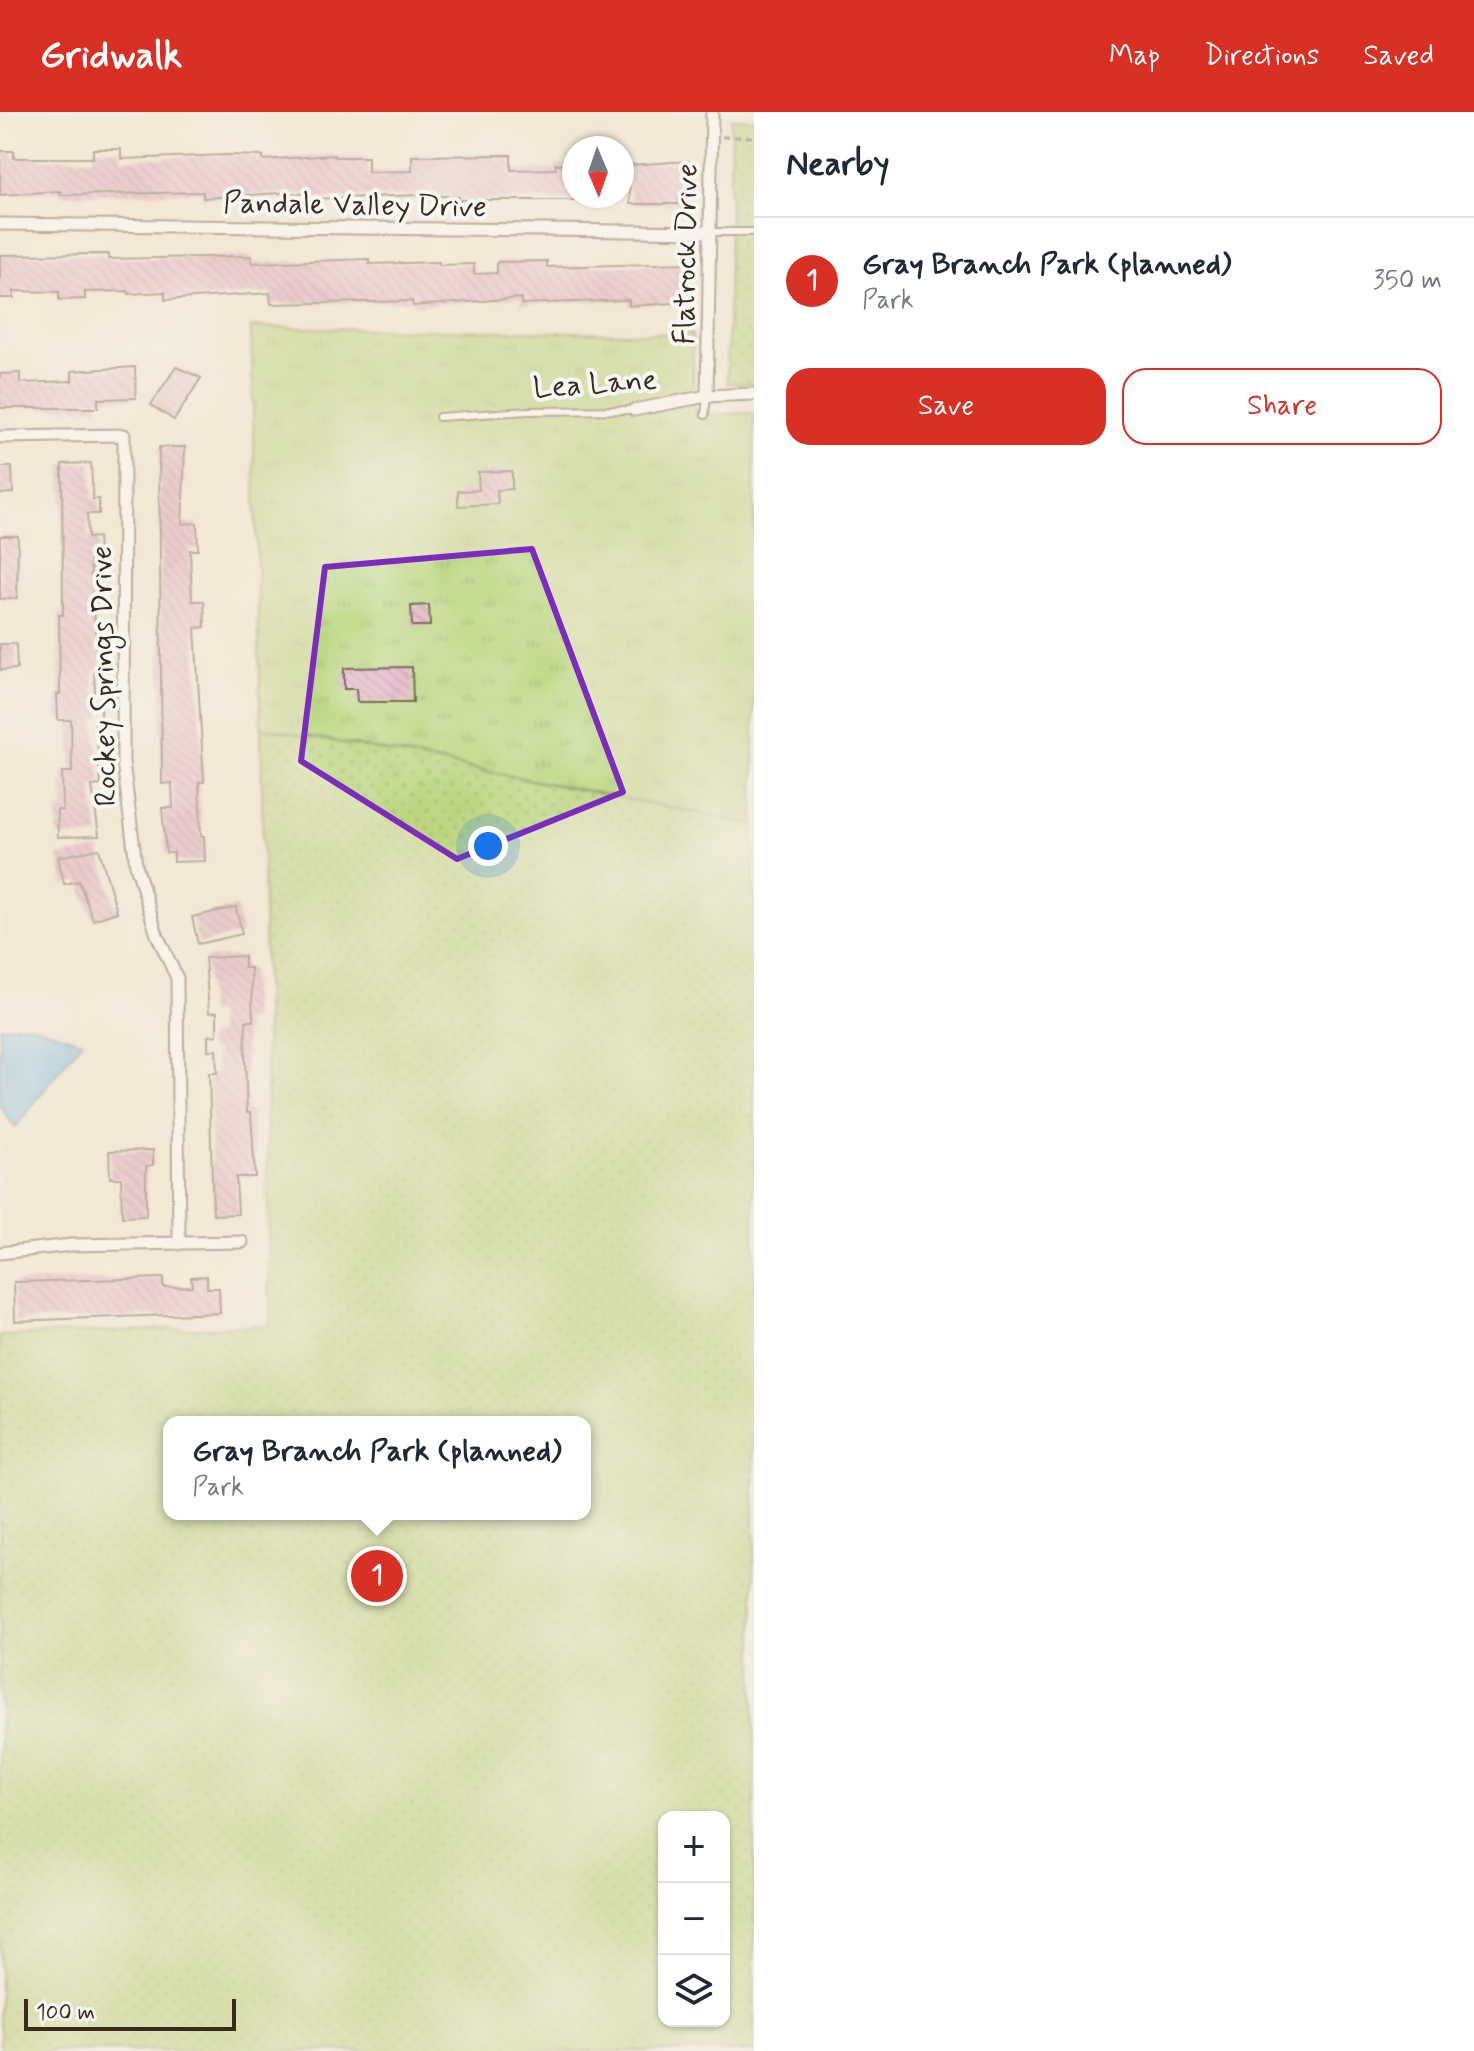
<!DOCTYPE html>
<html lang="en">
<head>
<meta charset="utf-8">
<style>
  :root { --surface:#fff; --page:#f6f6f7; --text:#1f2937; --muted:#747a83; --line:#e0e1e3; --accent:#d93025 }
  body { margin:0; font-family:Mynerve,sans-serif; background:var(--page); color:var(--text) }
  .controls { position:absolute; right:24px; bottom:24px; display:grid; overflow:hidden; border-radius:16px; box-shadow:0 2px 6px #0004 }
  .controls button { width:72px; height:72px; display:grid; place-items:center; padding:0; border:0; border-bottom:2px solid var(--line); background:var(--surface); color:var(--text); font:40px sans-serif }
  .compass { position:absolute; left:562px; top:24px; width:72px; height:72px; border-radius:50%; background:var(--surface); box-shadow:0 2px 6px #0004; rotate:178deg }
  .scale { position:absolute; left:24px; bottom:20px; width:212px; box-sizing:border-box; padding-left:8px; border:4px solid #3b2a1e; border-top:0; font-size:22px; line-height:28px; white-space:nowrap; color:#3b2a1e; -webkit-text-stroke:6px #f6f6f2; paint-order:stroke }
  .you { position:absolute; left:488px; top:734px; width:28px; height:28px; margin:-20px; border:6px solid #fff; border-radius:50%; background:#1a73e8; box-shadow:0 0 0 12px #1a73e833 }
  .badge { display:grid; place-items:center; width:52px; height:52px; border-radius:50%; background:var(--accent); color:#fff; font-size:26px; font-weight:700 }
  .pin { position:absolute; translate:-50% -50%; border:4px solid #fff; box-shadow:0 2px 8px #0006 }
  .popup { position:absolute; left:163px; top:1304px; width:428px; height:104px; box-sizing:border-box; display:grid; place-content:center; border-radius:16px; background:var(--surface); filter:drop-shadow(0 2px 6px #0005); font-size:26px; white-space:nowrap; color:var(--muted) }
  .popup b { font-size:30px; color:var(--text) }
  .popup::after { content:''; position:absolute; left:50%; top:100%; margin-left:-16px; border:16px solid transparent; border-top-color:var(--surface) }
  .list { margin:0; padding:0; list-style:none }
  h2 { display:flex; justify-content:space-between; align-items:center; height:104px; margin:0; padding:0 32px; font-size:34px }
  h2 small { font-size:26px; font-weight:400; color:var(--muted) }
  .list li { display:grid; grid-template-columns:52px 1fr auto; gap:24px; align-items:center; box-sizing:border-box; height:128px; padding:0 32px; border-top:2px solid var(--line) }
  .list b { display:block; font-size:30px; white-space:nowrap }
  .list p { margin:0; font-size:26px; white-space:nowrap; color:var(--muted) }
  .list em { font-size:26px; font-style:normal; color:var(--muted) }
  .actions { display:flex; gap:16px; padding:24px 32px }
  .actions a { flex:1; padding:18px 0; border:2px solid var(--accent); border-radius:24px; text-align:center; font-size:28px; color:var(--accent) }
  .actions .main { background:var(--accent); color:#fff }
  .icon { flex:none; width:44px; height:44px; fill:none; stroke:currentColor; stroke-width:2; stroke-linecap:round; stroke-linejoin:round }
  .map { position:relative; flex:none; width:754px; height:1939px; overflow:hidden }
  header { display:flex; align-items:center; gap:48px; box-sizing:border-box; height:112px; padding:0 40px; background:var(--accent); color:#fff }
  header strong { font-size:38px }
  nav { display:flex; gap:44px; margin-inline-start:auto; font-size:28px }
  main { display:flex }
  aside { flex:1; background:var(--surface) }
  .map>svg:first-child { display:block }
</style>
</head>
<body>
<header>
<strong>Gridwalk</strong>
<nav><a>Map</a><a>Directions</a><a>Saved</a></nav>
</header>
<main>
<div class="map">
<svg width="754" height="1939" viewBox="0 0 754 1939">
  <defs>
    <pattern id="grass-tufts" width="24" height="20" patternUnits="userSpaceOnUse" patternTransform="scale(2)"><rect width="24" height="20" fill="#b9d57b"/><path d="M3 7l-1-3M5 7V3M7 7l1-3M15 17l-1-3M17 17v-4M19 17l1-3" fill="none" stroke="#a0b76a"/></pattern>
    <pattern id="park-dots" width="8" height="8" patternUnits="userSpaceOnUse" patternTransform="scale(2)"><rect width="8" height="8" fill="#b9d57b"/><path d="M2 2h.1M6 6h.1" fill="none" stroke="#a0b76a" stroke-width="1.8" stroke-linecap="round"/></pattern>
    <pattern id="building-back-hatch" width="6" height="6" patternUnits="userSpaceOnUse" patternTransform="scale(2)"><rect width="6" height="6" fill="#e3aac3"/><path d="M-1 5l2 2M0 0l6 6M5-1l2 2" fill="none" stroke="#b98b9e"/></pattern>
  </defs>
  <rect width="100%" height="100%" fill="#f6f6f2"/>
  <filter id="ink" filterUnits="userSpaceOnUse"><feTurbulence type="fractalNoise" baseFrequency=".0125" numOctaves="2"/><feDisplacementMap in="SourceGraphic" scale="16" xChannelSelector="R" yChannelSelector="G"/><feConvolveMatrix kernelMatrix="1 2 1 2 8 2 1 2 1" color-interpolation-filters="sRGB"/></filter>
  <filter id="wash" filterUnits="userSpaceOnUse"><feTurbulence type="fractalNoise" baseFrequency=".006" numOctaves="4" result="noise"/><feDisplacementMap in="SourceGraphic" scale="32" xChannelSelector="R" yChannelSelector="G"/><feGaussianBlur stdDeviation="1.8" result="paint"/><feColorMatrix in="noise" values="0 0 0 0 0 0 0 0 0 0 0 0 0 0 0 0 0 1.4 0 .05"/><feComposite in="paint" operator="in"/></filter>
  <g filter="url(#wash)">
    <rect width="100%" height="100%" fill="#f3e8d5"/>
    <path fill="url(#grass-tufts)" stroke="#7a804c" stroke-width="2" d="M 251,215 L 692,222 L 695,303 L 754,301 L 754,712 L 261,615 Z"/>
    <path fill="url(#park-dots)" stroke="#7a804c" stroke-width="2" fill-rule="evenodd" d="M 731,7 L 754,7 L 754,271 L 727,272 Z
      M 261,615 L 754,712 L 754,1939 L 0,1939 L 0,1224 L 270,1213 ZM 169,1310 L 585,1310 L 585,1402 L 169,1402 ZM 664,1705 L 724,1705 L 724,1909 L 664,1909 Z"/>
    <path fill="#77bdee" stroke="#597486" stroke-width="2" d="M 28,912 L 82,929 L 15,1016 L 0,993 L 0,915 Z"/>
    <g id="blocks">
      <path fill="url(#building-back-hatch)" d="M 93,37 L 121,37 L 121,47 L 228,43 L 263,44 L 263,48 L 334,43 L 335,45 L 368,45 L 368,60 L 412,59 L 412,44 L 511,43 L 511,58 L 556,57 L 555,52 L 574,52 L 574,88 L 459,88 L 459,85 L 422,83 L 310,87 L 310,82 L 279,81 L 203,86 L 203,80 L 61,83 L 60,79 L 0,83 L 0,39 L 14,39 L 14,46 L 93,46 Z
        M 689,49 L 690,84 L 679,84 L 679,92 L 630,92 L 629,53 Z
        M 109,142 L 109,147 L 251,144 L 252,151 L 369,147 L 369,152 L 439,150 L 439,153 L 474,152 L 474,162 L 497,161 L 497,150 L 547,149 L 547,155 L 688,151 L 689,190 L 629,194 L 629,188 L 521,192 L 521,186 L 413,194 L 412,189 L 271,192 L 270,181 L 165,188 L 165,180 L 129,182 L 128,179 L 85,180 L 85,187 L 59,188 L 59,180 L 14,179 L 14,186 L 0,186 L 0,143 Z
        M 135,255 L 136,286 L 98,287 L 98,296 L 0,296 L 0,262 L 20,261 L 20,271 L 72,269 L 72,259 Z
        M 176,255 L 201,266 L 174,308 L 151,293 Z
        M 159,335 L 185,335 L 182,412 L 197,411 L 198,438 L 190,438 L 192,489 L 204,489 L 205,515 L 195,516 L 204,670 L 199,670 L 201,724 L 204,724 L 205,749 L 174,750 L 174,741 L 166,741 L 162,696 L 173,696 L 172,671 L 162,672 Z
        M 91,351 L 93,387 L 99,387 L 99,402 L 87,402 L 88,426 L 98,425 L 99,440 L 90,441 L 91,464 L 98,464 L 99,490 L 94,491 L 96,541 L 101,541 L 102,558 L 94,558 L 95,580 L 101,580 L 101,607 L 95,607 L 101,673 L 92,674 L 99,724 L 58,725 L 57,698 L 63,698 L 62,660 L 72,660 L 71,608 L 58,608 L 57,582 L 60,582 L 59,503 L 63,503 L 62,352 Z
        M 0,355 L 12,355 L 13,381 L 0,382 Z
        M 512,359 L 512,377 L 497,378 L 498,392 L 458,394 L 458,379 L 479,378 L 478,360 Z
        M 0,424 L 18,424 L 17,486 L 0,487 Z
        M 429,493 L 430,514 L 412,514 L 411,494 Z
        M 0,532 L 16,532 L 17,557 L 0,558 Z
        M 412,555 L 413,590 L 357,590 L 356,577 L 344,577 L 344,556 Z
        M 99,737 L 117,800 L 93,808 L 79,769 L 64,772 L 58,745 Z
        M 236,795 L 242,822 L 198,832 L 192,805 Z
        M 244,844 L 244,856 L 251,856 L 253,909 L 246,909 L 245,948 L 247,1000 L 251,1000 L 255,1065 L 236,1065 L 238,1102 L 213,1103 L 209,961 L 217,961 L 216,938 L 208,938 L 208,924 L 217,923 L 217,900 L 209,901 L 205,846 Z
        M 153,1038 L 153,1053 L 146,1054 L 146,1104 L 122,1105 L 121,1066 L 110,1066 L 109,1039 Z
        M 207,1164 L 207,1176 L 219,1176 L 220,1201 L 15,1209 L 14,1170 L 163,1166 L 163,1175 L 192,1174 L 191,1165 Z"/>
    </g>
  </g>
  <g filter="url(#ink)">
    <use href="#blocks" fill-opacity="0" stroke="#7b6c5e" stroke-width="2"/>
    <g fill="none" stroke-linecap="round" stroke-linejoin="round">
      <g stroke="#7b6c5e" stroke-width="10">
        <path id="lane" d="M 710,120 L 754,120
          M 705,303 L 707,284
          M 439,305 L 528,299 L 634,298"/>
      </g>
      <g stroke="#7b6c5e" stroke-width="15">
        <path id="street" d="M 0,112 L 710,120
          M 707,284 L 712,0
          M 634,298 L 707,284 L 754,282
          M 0,325 L 124,323 L 123,650 L 136,753 L 157,823 L 177,866 L 179,1132
          M 0,1141 L 71,1133 L 242,1130"/>
      </g>
      <path stroke="#7b6c5e" stroke-width="3" stroke-dasharray="6 6" stroke-linecap="butt" d="M 722,25 L 754,25"/>
      <use href="#lane" stroke="#fff" stroke-width="6"/>
      <use href="#street" stroke="#fff" stroke-width="11"/>
    </g>
  </g>
  <path d="M0 0H754V1939H0ZM 532,437 L 623,680 L 457,747 L 301,649 L 325,455 Z" fill="#f3e8d5" fill-opacity=".55" fill-rule="evenodd"/>
  <path fill="none" stroke="#7b2cbf" stroke-width="6" stroke-linejoin="round" d="M 532,437 L 623,680 L 457,747 L 301,649 L 325,455 Z"/>
  <g text-anchor="middle" stroke-width="8" stroke-linejoin="round" paint-order="stroke">
    <g font-size="30" fill="#3b2a1e" stroke="#f6f6f2">
      <text transform="translate(355 92) rotate(1)" y="10">Pandale Valley Drive</text>
      <text transform="translate(685 142) rotate(-89)" y="10">Flatrock Drive</text>
      <text transform="translate(595 271) rotate(-4)" y="10">Lea Lane</text>
      <text transform="translate(103 564) rotate(-91)" y="10">Rockey Springs Drive</text>
    </g>
  </g>
</svg>
<div class="controls">
<button>+</button>
<button>−</button>
<button><svg class="icon" aria-label="layers" viewBox="0 0 24 24"><path d="M12 4l9 5-9 5-9-5zM3 14l9 5 9-5"/></svg></button>
</div>
<svg class="compass" viewBox="-18 -18 36 36"><path d="M0-13l5 13h-10z" fill="#e53935"/><path d="M0 13l5-13h-10z" fill="#747a83"/></svg>
<div class="scale">100 m</div>
<div class="you"></div>
<div class="pin badge" style="left:377px;top:1464px">1</div>
<div class="popup"><b>Gray Branch Park (planned)</b>Park</div>
</div>
<aside>
<h2>Nearby<small></small></h2>
<ul class="list">
<li><span class="badge">1</span><div><b>Gray Branch Park (planned)</b><p>Park</p></div><em>350 m</em></li>
</ul>
<div class="actions"><a class="main">Save</a><a>Share</a></div>
</aside>
</main>
</body>
</html>
